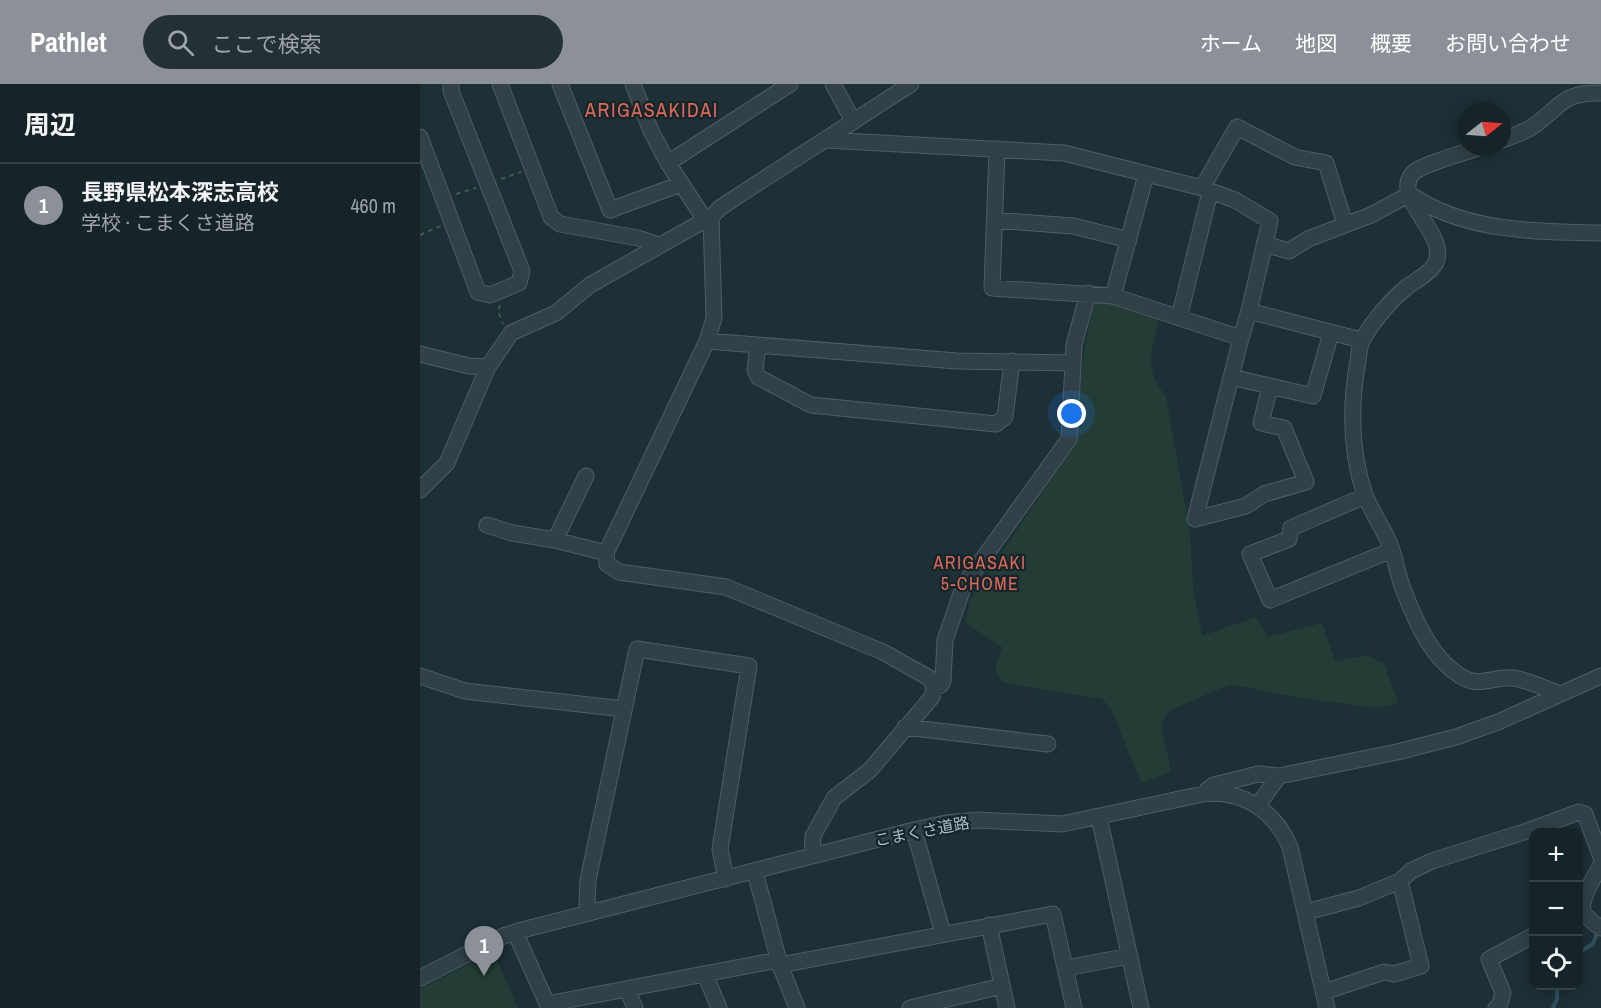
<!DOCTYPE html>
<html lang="ja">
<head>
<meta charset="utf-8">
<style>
  :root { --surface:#162428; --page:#233034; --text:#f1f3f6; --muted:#9ea4a8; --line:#354145; --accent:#8c9099 }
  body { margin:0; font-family:"Archivo Narrow","Noto Sans JP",sans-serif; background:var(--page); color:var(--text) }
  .controls { position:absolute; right:18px; bottom:18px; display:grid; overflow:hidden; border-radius:12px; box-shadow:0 3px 15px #0003 }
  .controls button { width:54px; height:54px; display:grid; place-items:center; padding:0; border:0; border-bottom:2px solid var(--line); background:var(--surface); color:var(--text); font:30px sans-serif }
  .compass { position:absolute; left:1037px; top:18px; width:54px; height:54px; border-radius:50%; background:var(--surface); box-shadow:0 3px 15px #0003; rotate:73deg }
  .you { position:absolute; left:652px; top:330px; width:21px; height:21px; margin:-15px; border:4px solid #fff; border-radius:50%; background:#1a73e8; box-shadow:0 0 0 9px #1a73e833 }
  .badge { display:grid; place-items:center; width:39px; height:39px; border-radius:50%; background:var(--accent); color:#fff; font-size:20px; font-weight:700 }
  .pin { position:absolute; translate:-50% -50px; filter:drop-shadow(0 2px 3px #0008) }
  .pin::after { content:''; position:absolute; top:32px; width:21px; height:18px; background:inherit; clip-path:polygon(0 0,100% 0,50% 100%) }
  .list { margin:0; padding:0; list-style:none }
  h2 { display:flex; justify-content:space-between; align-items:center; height:78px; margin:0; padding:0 24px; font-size:26px }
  h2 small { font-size:20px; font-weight:400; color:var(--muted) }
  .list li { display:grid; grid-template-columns:39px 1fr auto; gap:18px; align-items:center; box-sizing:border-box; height:84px; padding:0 24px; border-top:2px solid var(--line) }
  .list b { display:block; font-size:22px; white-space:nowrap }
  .list p { margin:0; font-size:20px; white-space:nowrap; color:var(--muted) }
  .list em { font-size:20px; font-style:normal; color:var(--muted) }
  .icon { flex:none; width:33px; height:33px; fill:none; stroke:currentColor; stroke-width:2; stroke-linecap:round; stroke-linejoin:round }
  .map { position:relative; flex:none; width:1181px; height:924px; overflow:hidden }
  header { display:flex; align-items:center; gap:36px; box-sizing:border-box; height:84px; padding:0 30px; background:var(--accent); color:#fff }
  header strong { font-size:28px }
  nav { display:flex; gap:33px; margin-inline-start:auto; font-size:21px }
  .search { width:420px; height:54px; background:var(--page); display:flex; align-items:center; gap:15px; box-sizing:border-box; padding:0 21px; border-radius:33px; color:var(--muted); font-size:22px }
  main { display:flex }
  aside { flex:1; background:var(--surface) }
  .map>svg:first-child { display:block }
</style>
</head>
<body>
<header>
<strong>Pathlet</strong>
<div class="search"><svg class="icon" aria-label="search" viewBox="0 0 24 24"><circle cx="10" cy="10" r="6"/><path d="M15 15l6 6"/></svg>ここで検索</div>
<nav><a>ホーム</a><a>地図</a><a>概要</a><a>お問い合わせ</a></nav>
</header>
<main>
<aside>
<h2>周辺<small></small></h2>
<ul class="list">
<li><span class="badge">1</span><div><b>長野県松本深志高校</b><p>学校 · こまくさ道路</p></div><em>460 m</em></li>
</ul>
</aside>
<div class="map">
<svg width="1181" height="924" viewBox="0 0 1181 924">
  <rect width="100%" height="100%" fill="#1d3036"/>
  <path fill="#233d36" d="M 674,214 L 739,236 C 732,266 723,287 746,312 L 770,450 L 773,502 L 782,552 L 836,533 L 848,553 L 902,539 L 915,578 L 947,571 L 964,579 L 978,619 L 957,624 L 875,613 L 810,600 L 749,627 L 741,639 L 751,688 L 721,699 L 691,625 L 682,615 L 582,599 L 575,585 L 582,563 L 546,539 L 549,518 L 655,359 L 662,281 Z
    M 73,868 L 98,924 L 0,924 L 0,904 Z"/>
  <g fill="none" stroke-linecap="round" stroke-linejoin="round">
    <path stroke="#2d505d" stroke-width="4" d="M 1158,869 L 1173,860 L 1178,847
      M 1133,924 L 1137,915 L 1137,902"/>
    <g stroke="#4e5e65" stroke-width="17">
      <path id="minor" d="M 80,0 L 131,133 L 140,140 L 218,154 L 238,161
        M 140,0 L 190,126 L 261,100
        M 213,0 L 231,47 L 248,79 L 285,136
        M 413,0 L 433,37
        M 0,53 L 58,208 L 70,211 L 99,199 L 102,187 L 31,7 L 31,0
        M 405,56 L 644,69 L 782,104 L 815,116 L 850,137 L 829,227 L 821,254 L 775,435 L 826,422 L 844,410 L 886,398 L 864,344 L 841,339 L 850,302 L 893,312 L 911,249
        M 1082,56 C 1092,52 1103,49 1112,43 C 1141,23 1141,8 1181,9
        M 1061,63 C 1047,68 1002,80 993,89 C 970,114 1031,151 1015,180 C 1010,189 995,197 987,203 C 972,215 952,238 943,255 C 939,261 939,270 938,277 C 930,321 930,367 945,411 C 952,429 964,445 971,463 C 976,477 978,493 984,507 C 996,539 1013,577 1044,594 C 1059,603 1077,592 1093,594 C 1109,596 1126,605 1140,610
        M 577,65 L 572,204 L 693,212 L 821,254
        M 248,79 L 370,0
        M 782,104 L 817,43 L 875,73 L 906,79 L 925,140
        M 990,110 C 1043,148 1118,148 1181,149
        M 574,136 L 653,142 L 709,156
        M 844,160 L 869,167 L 888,155 L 951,131 L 990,110
        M 693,212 L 726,91
        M 829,227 L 941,256
        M 759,234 L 790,108
        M 287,257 L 537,277 L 653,279
        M 338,262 L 335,286 L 338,293 L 391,321 L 576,340 L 585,333 L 592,277
        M 0,270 L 49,282 L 68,283
        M 811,293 L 850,302
        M 0,406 L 27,379 L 68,283 L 91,249 L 136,229 L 170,201 L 285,136 L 291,137
        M 945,412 L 871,444 L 869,455 L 830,470 L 850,516 L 972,466
        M 67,441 L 92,449 L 135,456 L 186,469
        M 135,456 L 166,392
        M 0,592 L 45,607 L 204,625
        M 514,604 L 521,601 L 523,597 L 525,556 L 544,501 L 649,355 L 654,261 L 668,209
        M 485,643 L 628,660
        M 787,706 L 794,701 L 838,690 L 859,692 L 977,668 L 1036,653 L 1078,638 L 1181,592
        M 838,721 L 859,692
        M 679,733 L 721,924
        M 494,746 L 523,850
        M 392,772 L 393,752 L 414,714 L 450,686 L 512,613 L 514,604 L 511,595 L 463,568 L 306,503 L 199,488 L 187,480 L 186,469 L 287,257 L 294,234 L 291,133 L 301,123 L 491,0
        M 1181,781 C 1175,791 1160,816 1163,827 C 1166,834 1175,840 1181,844
        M 335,788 L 360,881 L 377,924
        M 167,820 L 168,796 L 217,565 L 329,582 L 300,765 L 306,795
        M 886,828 L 939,814 L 980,797 L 991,787 L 1012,777 L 1107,747 L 1159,728 L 1165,730 L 1181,773
        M 569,841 L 587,924
        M 95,848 L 129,924
        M 360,881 L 633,830 L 654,924
        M 645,884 L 710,872
        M 285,890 L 299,924
        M 0,894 L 83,852 L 106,845 L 494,746 L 526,739 L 558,736 L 642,740 L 783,710 C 822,705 855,727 870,763 L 907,924
        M 207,905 L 215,924
        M 904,908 L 964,888 L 974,890 L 1001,882 L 980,797
        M 127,920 L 358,876
        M 490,924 L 582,902
        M 1076,924 L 1079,923 L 1083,909 L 1069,875 L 1114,851"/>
    </g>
    <path stroke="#405955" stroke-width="2" stroke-dasharray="4.5 4.5" stroke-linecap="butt" d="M 81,95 L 101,88
      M 36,110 L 56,104
      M 0,151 L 21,142
      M 80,221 L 78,227 L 83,240"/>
    <use href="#minor" stroke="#314147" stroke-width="15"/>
  </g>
  <g text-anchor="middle" stroke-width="4.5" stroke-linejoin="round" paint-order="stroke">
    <g font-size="16" fill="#aabcc5" stroke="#16252b">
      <text transform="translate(502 747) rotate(-11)" y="6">こまくさ道路</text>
    </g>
    <g font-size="18" letter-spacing="1.5" fill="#dd6958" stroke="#16252b">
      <text x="560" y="485">ARIGASAKI<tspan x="560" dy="21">5-CHOME</tspan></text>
    </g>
    <g font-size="20" letter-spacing="1.5" fill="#dd6958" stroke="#16252b">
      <text x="232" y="33">ARIGASAKIDAI</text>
    </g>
  </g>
</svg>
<div class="controls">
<button>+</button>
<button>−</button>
<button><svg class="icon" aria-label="locate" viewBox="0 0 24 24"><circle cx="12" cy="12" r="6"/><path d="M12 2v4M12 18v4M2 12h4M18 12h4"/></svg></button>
</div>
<svg class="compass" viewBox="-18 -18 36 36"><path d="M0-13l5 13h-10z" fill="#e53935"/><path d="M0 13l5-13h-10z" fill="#9ea4a8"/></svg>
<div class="you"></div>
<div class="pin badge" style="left:64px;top:892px">1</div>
</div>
</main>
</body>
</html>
